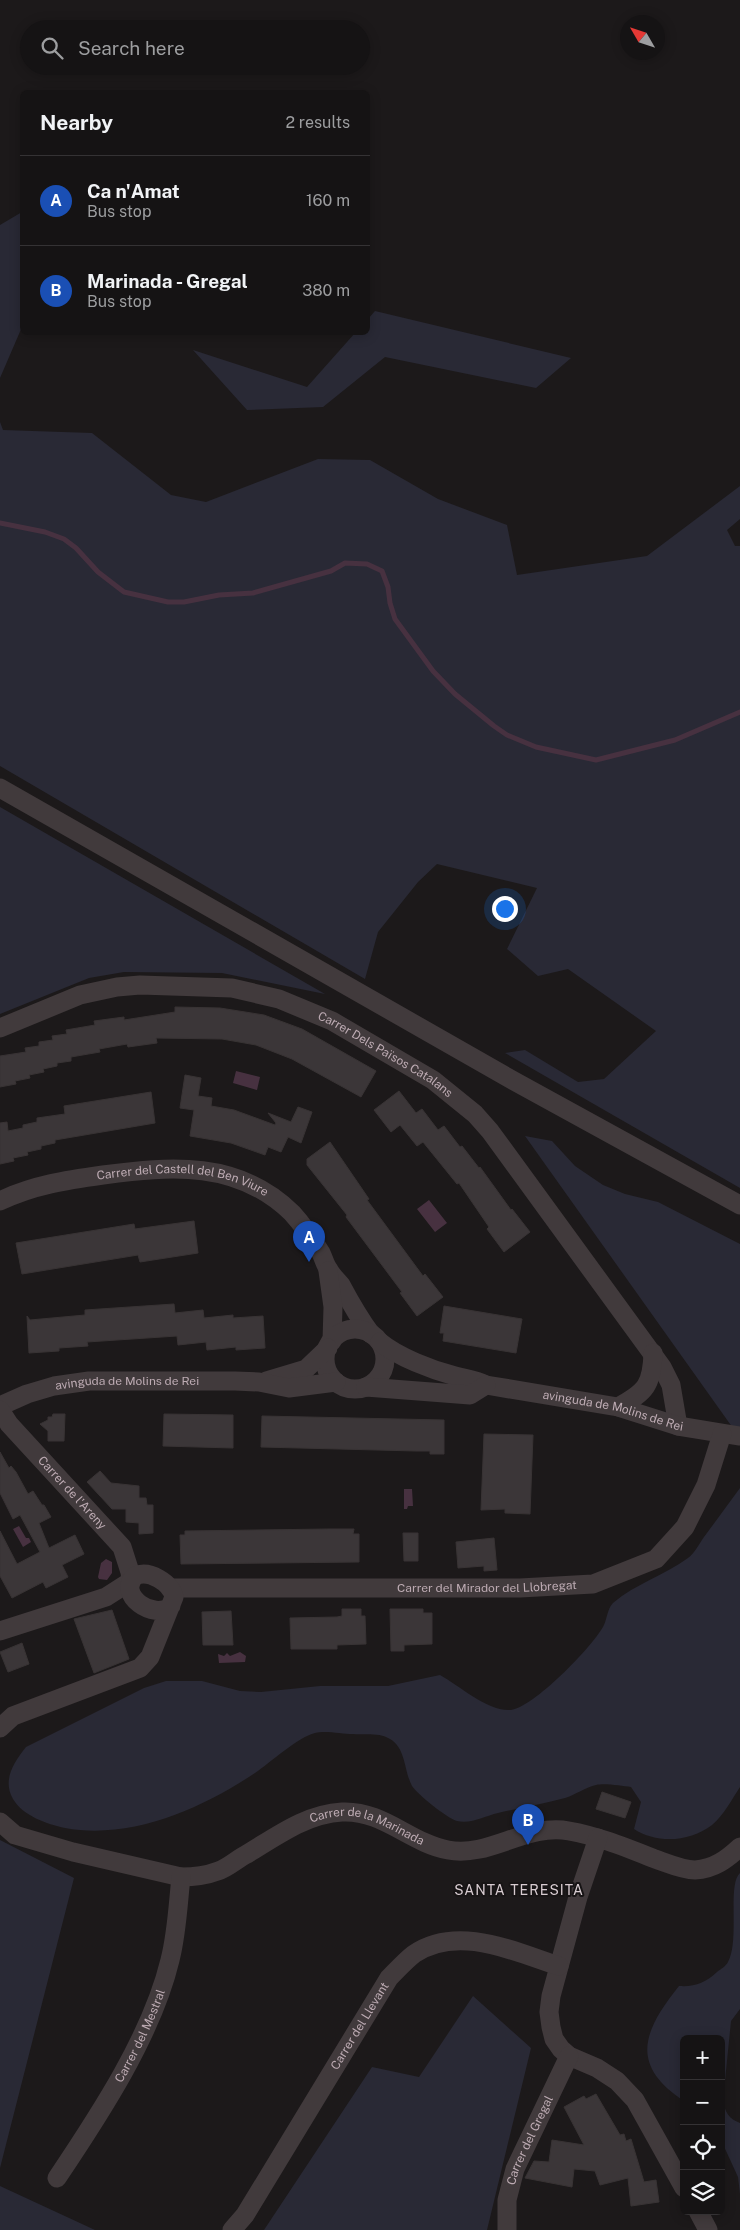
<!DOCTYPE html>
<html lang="en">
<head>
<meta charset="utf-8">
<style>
  :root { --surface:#151314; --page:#222022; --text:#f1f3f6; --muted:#9d9ea0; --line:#343234; --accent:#2eff96 }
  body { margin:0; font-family:"Public Sans",sans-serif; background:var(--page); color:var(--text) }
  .controls { position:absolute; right:15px; bottom:15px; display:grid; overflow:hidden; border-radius:8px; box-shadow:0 2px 12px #0003 }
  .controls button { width:45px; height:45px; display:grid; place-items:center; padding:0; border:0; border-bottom:1px solid var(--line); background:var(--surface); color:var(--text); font:25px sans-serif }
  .compass { position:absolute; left:620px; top:15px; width:45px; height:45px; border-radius:50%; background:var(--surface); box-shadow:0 2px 12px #0003; rotate:309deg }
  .you { position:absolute; left:504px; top:908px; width:18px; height:18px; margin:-12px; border:4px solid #fff; border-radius:50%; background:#1a73e8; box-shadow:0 0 0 8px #1a73e833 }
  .badge { display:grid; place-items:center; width:32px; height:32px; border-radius:50%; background:var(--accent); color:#fff; font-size:16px; font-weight:700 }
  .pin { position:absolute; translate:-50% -41px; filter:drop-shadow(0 1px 2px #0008) }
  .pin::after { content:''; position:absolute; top:26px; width:18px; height:15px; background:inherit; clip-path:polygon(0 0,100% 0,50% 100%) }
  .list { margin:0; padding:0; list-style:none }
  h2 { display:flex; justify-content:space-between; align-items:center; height:65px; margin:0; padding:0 20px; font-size:21px }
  h2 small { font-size:16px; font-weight:400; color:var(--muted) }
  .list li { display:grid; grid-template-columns:32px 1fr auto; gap:15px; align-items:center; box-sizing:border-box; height:90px; padding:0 20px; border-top:1px solid var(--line) }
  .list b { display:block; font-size:19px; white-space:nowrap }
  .list p { margin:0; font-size:16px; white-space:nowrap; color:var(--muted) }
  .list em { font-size:16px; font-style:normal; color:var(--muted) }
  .icon { flex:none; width:28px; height:28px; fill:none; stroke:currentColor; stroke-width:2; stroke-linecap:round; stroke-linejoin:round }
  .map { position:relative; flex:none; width:740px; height:2230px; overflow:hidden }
  .search { position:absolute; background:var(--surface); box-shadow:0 2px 12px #0003; left:20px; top:20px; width:350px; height:55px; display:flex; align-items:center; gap:12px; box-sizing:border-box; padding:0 18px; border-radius:28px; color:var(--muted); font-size:19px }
  .panel { position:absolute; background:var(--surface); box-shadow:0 2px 12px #0003; left:20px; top:90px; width:350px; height:245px; border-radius:8px }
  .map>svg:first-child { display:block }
</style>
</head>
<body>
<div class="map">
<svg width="740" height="2230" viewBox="0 0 740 2230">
  <rect width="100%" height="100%" fill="#1c191a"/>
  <path fill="#292935" d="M 22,212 L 22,327 L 0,378 L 0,225 Z
    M 375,311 L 571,358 L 536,388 L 385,357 L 323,407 L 247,410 L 193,350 L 307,387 L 355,333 L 368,332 L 368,319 Z
    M 0,422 L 3,430 L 92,433 L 171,495 L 206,502 L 318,459 L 370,460 L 438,499 L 507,525 L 517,575 L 647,556 L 740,486 L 740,519 L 727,530 L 735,546 L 740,546 L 740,1188 L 505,1053 L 525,1050 L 578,1082 L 604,1079 L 656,1031 L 568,969 L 538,976 L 507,949 L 537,888 L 437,864 L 418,882 L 378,932 L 365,979 L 0,766 Z
    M 0,807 L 325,994 L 222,973 L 124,972 L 89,978 L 0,1014 Z
    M 525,1136 L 552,1141 L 575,1166 L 603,1185 L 625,1194 L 658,1202 L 740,1244 L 740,1438 Z
    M 740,1488 L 740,1787 C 732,1799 724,1815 712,1825 C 690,1842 657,1844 634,1829 L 641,1802 L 631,1787 C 622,1786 605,1783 596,1785 C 586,1787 575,1795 565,1798 C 543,1804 520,1808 498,1813 C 485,1816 472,1824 457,1821 C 447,1818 418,1795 412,1786 C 404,1771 406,1748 390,1739 C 380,1732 364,1735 353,1734 C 342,1734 325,1730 315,1733 C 298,1737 270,1763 255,1773 C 201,1809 131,1840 65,1828 C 47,1824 23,1816 13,1799 C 2,1780 14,1762 26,1747 L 144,1688 L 166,1681 L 202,1681 L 240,1691 L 261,1692 L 320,1686 L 388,1686 L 440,1675 C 460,1686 488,1712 511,1710 C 534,1707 591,1648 603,1627 C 607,1620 607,1609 613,1603 C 635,1584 665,1575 688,1558 C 694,1554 699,1544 704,1537 C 716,1521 728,1504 740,1488 Z
    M 0,1840 L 74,1878 L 0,2168 Z
    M 740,1873 L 740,2009 L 731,2021 L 723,2101 C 725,2112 729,2119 740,2123 L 740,2194 L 738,2177 L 721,2140 L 721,2039 L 684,2039 L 684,2101 C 629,2065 643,2031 679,1986 C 695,1987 705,1983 717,1972 C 721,1969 726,1966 728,1962 C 740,1940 727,1884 740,1873 Z
    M 473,1996 L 531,2048 L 487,2230 L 264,2230 L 372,2067 L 419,2077 Z
    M 0,2186 L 95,2230 L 0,2230 Z"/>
  <path fill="#473140" d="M 236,1071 L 260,1077 L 257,1090 L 233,1083 Z
    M 429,1200 L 447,1223 L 435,1232 L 417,1209 Z
    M 404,1489 L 412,1489 L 413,1506 L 408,1506 L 407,1509 L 404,1509 Z
    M 19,1526 L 26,1538 L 29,1538 L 31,1542 L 23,1547 L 13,1529 Z
    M 106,1559 L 112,1562 L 112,1573 L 107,1580 L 99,1579 L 98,1577 L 101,1563 Z
    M 240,1652 L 246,1656 L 245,1662 L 219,1663 L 218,1654 L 224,1656 L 227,1653 L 230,1656 Z"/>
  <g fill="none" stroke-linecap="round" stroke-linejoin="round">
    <path stroke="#473140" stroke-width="5" d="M 0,523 L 45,532 L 64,539 L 76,548 L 98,572 L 124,592 L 168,602 L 184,602 L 219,595 L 253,593 L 331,571 L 345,563 L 367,564 L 382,571 L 388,587 L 390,603 L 395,619 L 433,671 L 455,694 L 494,726 L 507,735 L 536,747 L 596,760 L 675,740 L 740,712"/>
  </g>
  <path fill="#3b3638" stroke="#383334" d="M 175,1007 L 220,1008 L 264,1015 L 302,1029 L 376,1071 L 361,1097 L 292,1059 L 256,1045 L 222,1039 L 156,1038 L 157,1043 L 128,1047 L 127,1044 L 99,1049 L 100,1052 L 71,1057 L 71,1061 L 57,1063 L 57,1066 L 43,1069 L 44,1072 L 29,1075 L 30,1078 L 15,1081 L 16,1084 L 0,1087 L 0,1056 L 26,1052 L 25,1048 L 39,1046 L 39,1042 L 53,1040 L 52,1036 L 67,1034 L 66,1030 L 95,1025 L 94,1021 L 124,1017 L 124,1020 L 175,1012 Z
    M 185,1075 L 201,1078 L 198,1096 L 212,1098 L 211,1106 L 234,1110 L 275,1125 L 276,1123 L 268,1113 L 291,1122 L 298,1107 L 312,1112 L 301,1143 L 288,1137 L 281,1152 L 268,1147 L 265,1155 L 231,1143 L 190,1136 L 194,1110 L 180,1108 Z
    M 399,1091 L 416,1113 L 422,1109 L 438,1130 L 444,1126 L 460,1147 L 462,1146 L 479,1168 L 480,1167 L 511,1210 L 512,1209 L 530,1232 L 504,1252 L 487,1229 L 489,1227 L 459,1183 L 457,1184 L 423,1142 L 417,1146 L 400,1125 L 391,1132 L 374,1110 Z
    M 151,1092 L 155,1123 L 55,1140 L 55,1143 L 41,1146 L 41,1149 L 27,1152 L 28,1155 L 13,1158 L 14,1161 L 0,1164 L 0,1123 L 7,1122 L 8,1131 L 23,1128 L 23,1125 L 37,1122 L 37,1118 L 65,1114 L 64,1106 Z
    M 330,1142 L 369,1199 L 367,1200 L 423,1276 L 425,1274 L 443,1297 L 417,1316 L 400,1293 L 402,1292 L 346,1217 L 347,1215 L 307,1165 L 307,1159 Z
    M 194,1221 L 198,1253 L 140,1262 L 138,1255 L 22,1274 L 16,1243 L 134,1224 L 135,1229 Z
    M 174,1304 L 175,1313 L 203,1310 L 204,1318 L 233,1315 L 233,1318 L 263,1316 L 265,1348 L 236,1350 L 236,1347 L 207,1350 L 206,1342 L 178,1345 L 177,1336 L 87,1342 L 88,1346 L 59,1348 L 59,1351 L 29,1353 L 27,1316 L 30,1320 L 85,1315 L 85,1310 Z
    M 444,1306 L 522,1319 L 516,1353 L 443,1341 L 444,1333 L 440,1333 Z
    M 53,1414 L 65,1414 L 64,1441 L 48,1441 L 48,1431 L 40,1424 L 48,1420 L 48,1417 L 52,1417 Z
    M 164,1414 L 233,1415 L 233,1448 L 163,1446 Z
    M 262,1416 L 444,1420 L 444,1454 L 430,1454 L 430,1451 L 416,1451 L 261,1447 Z
    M 484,1434 L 533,1435 L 530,1514 L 505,1513 L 505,1509 L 481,1510 Z
    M 0,1452 L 9,1468 L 11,1466 L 16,1472 L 28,1494 L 33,1491 L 42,1505 L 44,1505 L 51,1517 L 39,1523 L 49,1548 L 75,1535 L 84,1554 L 62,1565 L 68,1577 L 46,1588 L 43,1582 L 12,1598 L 0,1576 L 0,1531 L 17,1564 L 40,1552 L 20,1515 L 13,1519 L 0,1493 Z
    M 100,1471 L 111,1483 L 139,1486 L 139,1498 L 146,1498 L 147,1505 L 153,1505 L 153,1533 L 139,1534 L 139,1523 L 126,1522 L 126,1509 L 112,1509 L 87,1482 Z
    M 328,1529 L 354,1529 L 353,1534 L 359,1534 L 359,1562 L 181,1564 L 180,1535 L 185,1535 L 185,1531 Z
    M 403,1533 L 418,1533 L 418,1561 L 404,1561 Z
    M 494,1538 L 497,1570 L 484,1571 L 484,1566 L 458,1568 L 456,1542 Z
    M 342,1609 L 361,1609 L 361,1616 L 365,1616 L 366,1644 L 337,1645 L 337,1649 L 291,1649 L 290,1618 L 337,1617 L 342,1616 Z
    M 390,1609 L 423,1609 L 423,1613 L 432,1613 L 432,1644 L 404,1645 L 404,1651 L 391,1651 Z
    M 112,1610 L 129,1659 L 94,1673 L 74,1619 Z
    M 231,1611 L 233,1645 L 203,1645 L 202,1612 Z
    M 22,1643 L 29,1664 L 8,1672 L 0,1652 Z
    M 602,1792 L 631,1802 L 625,1818 L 596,1809 Z
    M 596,2094 L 620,2135 L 624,2134 L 626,2141 L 631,2139 L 644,2182 L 656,2180 L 659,2202 L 631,2206 L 628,2178 L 600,2185 L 595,2171 L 574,2169 L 572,2187 L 525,2178 L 534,2161 L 549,2162 L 552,2140 L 584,2145 L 564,2107 L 584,2096 L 586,2099 Z"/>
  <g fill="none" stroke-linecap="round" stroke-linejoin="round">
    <g stroke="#413a3c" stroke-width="19">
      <path d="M 0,788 L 514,1081 L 740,1205"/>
      <path id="s1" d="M 0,1028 L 80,995 L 117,987 L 140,985 L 232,988 L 279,999 L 332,1021 L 433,1080 L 475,1114 L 490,1131 L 662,1367 L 671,1385 L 678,1426"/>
      <path id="s2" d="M 0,1201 C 33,1185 67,1180 103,1175 C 171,1166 238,1160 292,1213 C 303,1225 313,1240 321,1253 C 324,1259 325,1265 329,1270 C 332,1276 337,1280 341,1285 C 350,1302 359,1318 371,1334"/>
      <path d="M 328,1271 L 333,1307 L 332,1341"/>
      <circle cx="355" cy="1359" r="30"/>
      <path id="s3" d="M 380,1342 C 398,1357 432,1370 455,1376 C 466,1379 476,1380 486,1385 L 618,1407 L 678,1426 L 740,1436"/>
      <path d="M 266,1381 L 306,1369 L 328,1348"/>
      <path d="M 366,1387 L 470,1395 L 486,1385"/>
      <path id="s4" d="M 0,1406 L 27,1394 L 54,1386 L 89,1381 L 235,1381 L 259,1382 L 289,1388 L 336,1382"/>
      <path d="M 618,1407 C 646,1392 652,1385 653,1353"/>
      <path id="s5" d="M 0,1410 L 9,1424 L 122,1547 L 130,1572 L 131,1581"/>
      <path id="s6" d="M 171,1588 L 520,1588 L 593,1584 L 656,1559 L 685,1527 L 706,1485 L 722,1434"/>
      <path d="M 0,1631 L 106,1597 L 131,1581"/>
      <path d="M 0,1728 L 13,1716 L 140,1668 L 150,1657 L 174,1597 C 171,1583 149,1569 135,1576 C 116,1595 154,1621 171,1606"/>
      <path id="s7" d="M 0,1822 L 15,1835 L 73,1852 L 181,1877 C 193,1877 205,1876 218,1871 C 228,1868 237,1859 247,1854 C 277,1836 306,1814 342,1812 C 383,1810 410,1843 448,1850 C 490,1858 526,1823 569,1831 C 598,1836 627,1848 655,1859 C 667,1863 682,1870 695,1870 C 714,1869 727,1859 740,1847"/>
      <path d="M 598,1838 L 578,1897 L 551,1996 L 549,2012 L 551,2027 L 554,2039 L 561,2049 L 569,2056 L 597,2068 L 617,2081 L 635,2100 L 684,2188"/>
      <path id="s8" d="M 57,2178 C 100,2114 152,2035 170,1960 C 177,1933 178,1904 181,1877"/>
      <path d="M 698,2211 L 708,2230"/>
      <path id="s9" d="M 232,2230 L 245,2215 L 389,1978 C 397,1970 405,1961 414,1954 C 458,1924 515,1952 559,1966"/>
      <path id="s10" d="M 507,2230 L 507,2200 L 515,2169 L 569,2056"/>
    </g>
  </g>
  <g text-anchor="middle" stroke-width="4" stroke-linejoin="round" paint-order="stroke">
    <g font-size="12" fill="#bdabb3" stroke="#171415">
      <text dy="4" stroke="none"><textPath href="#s1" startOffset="408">Carrer Dels Països Catalans</textPath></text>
      <text dy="4" stroke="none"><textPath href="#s2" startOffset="188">Carrer del Castell del Ben Viure</textPath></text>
      <text dy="4" stroke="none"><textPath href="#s4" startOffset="131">avinguda de Molins de Rei</textPath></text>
      <text dy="4" stroke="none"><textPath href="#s3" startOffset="245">avinguda de Molins de Rei</textPath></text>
      <text dy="4" stroke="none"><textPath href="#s5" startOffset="110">Carrer de l'Areny</textPath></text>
      <text dy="4" stroke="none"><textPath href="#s6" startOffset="316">Carrer del Mirador del Llobregat</textPath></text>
      <text dy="4" stroke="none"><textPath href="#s7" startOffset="395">Carrer de la Marinada</textPath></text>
      <text dy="4" stroke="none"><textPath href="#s9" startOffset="241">Carrer del Llevant</textPath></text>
      <text dy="4" stroke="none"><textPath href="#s8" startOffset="165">Carrer del Mestral</textPath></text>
      <text dy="4" stroke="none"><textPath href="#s10" startOffset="94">Carrer del Gregal</textPath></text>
    </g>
    <g font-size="14" letter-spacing="1" fill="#d8ccd1" stroke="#171415">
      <text x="519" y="1895">SANTA TERESITA</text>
    </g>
  </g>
</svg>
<div class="controls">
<button>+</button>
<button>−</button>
<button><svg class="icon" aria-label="locate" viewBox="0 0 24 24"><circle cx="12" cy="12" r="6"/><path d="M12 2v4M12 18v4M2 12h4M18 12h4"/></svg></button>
<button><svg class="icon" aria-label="layers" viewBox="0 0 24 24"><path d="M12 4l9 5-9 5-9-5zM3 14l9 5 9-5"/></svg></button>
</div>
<svg class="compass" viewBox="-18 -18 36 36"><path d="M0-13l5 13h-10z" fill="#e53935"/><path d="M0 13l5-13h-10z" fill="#9d9ea0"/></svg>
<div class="you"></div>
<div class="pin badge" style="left:309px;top:1262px;background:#1a4fb4">A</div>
<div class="pin badge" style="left:528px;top:1845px;background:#1a4fb4">B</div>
<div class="search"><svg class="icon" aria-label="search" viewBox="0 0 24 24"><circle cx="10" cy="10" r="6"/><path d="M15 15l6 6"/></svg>Search here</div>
<section class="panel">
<h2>Nearby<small>2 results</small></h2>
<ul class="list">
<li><span class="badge" style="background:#1a4fb4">A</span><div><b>Ca n'Amat</b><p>Bus stop</p></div><em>160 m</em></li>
<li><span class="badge" style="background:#1a4fb4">B</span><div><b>Marinada - Gregal</b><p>Bus stop</p></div><em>380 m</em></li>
</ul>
</section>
</div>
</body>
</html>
